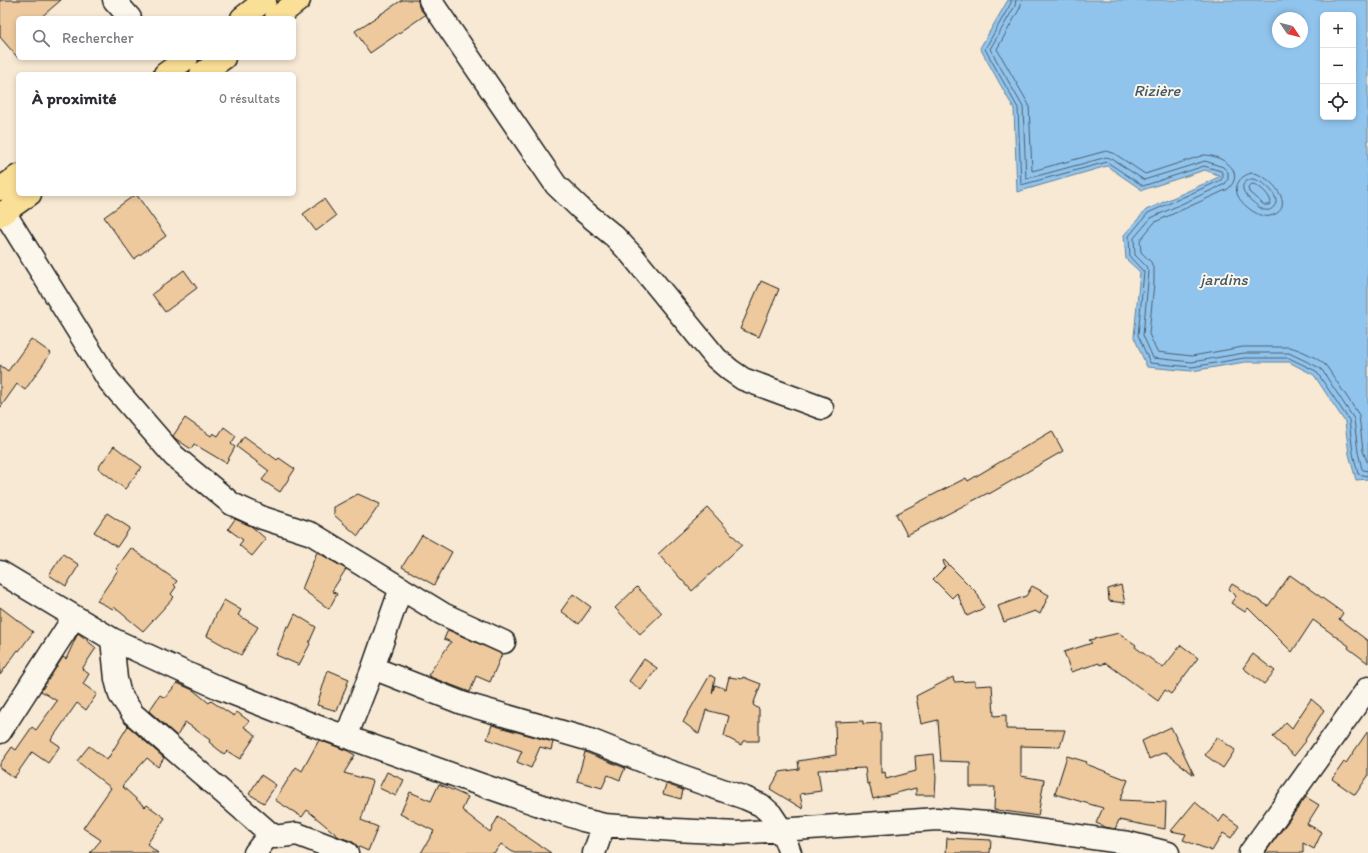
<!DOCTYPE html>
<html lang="fr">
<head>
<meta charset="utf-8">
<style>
  :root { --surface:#fff; --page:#f7f7f7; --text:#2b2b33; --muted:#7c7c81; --line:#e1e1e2 }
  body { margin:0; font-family:Itim,sans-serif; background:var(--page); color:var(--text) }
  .controls { position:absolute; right:12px; top:12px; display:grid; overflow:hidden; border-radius:6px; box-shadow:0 2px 6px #0003 }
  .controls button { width:36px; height:36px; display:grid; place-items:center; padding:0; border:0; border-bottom:1px solid var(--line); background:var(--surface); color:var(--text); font:20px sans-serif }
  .compass { position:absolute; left:1272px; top:12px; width:36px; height:36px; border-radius:50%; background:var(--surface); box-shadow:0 2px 6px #0003; rotate:125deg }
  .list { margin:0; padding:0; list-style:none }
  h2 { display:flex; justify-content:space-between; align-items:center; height:52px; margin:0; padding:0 16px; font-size:17px }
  h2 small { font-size:13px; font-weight:400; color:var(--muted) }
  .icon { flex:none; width:22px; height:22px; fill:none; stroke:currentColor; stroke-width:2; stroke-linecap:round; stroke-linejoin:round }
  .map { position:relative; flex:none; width:1368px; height:853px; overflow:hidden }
  .search { position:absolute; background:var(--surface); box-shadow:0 2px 6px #0003; left:16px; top:16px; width:280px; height:44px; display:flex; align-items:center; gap:10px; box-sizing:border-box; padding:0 14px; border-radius:6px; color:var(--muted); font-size:15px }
  .panel { position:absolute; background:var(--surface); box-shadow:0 2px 6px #0003; left:16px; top:72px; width:280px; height:124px; border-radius:6px }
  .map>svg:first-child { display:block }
</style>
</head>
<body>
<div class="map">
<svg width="1368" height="853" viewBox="0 0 1368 853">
  <rect width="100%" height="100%" fill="#f7e9d4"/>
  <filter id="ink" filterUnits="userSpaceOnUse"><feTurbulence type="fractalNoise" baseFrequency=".025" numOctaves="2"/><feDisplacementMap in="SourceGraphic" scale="8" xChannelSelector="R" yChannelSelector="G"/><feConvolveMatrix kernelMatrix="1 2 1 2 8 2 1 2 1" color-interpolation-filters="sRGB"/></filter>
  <g filter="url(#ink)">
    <path fill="#91c4ed" stroke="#628199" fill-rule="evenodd" d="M 1008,0 L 1368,0 L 1368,479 L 1356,480 L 1349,454 L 1345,422 L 1314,375 L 1289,362 L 1245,362 L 1192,371 L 1147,367 L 1134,337 L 1140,272 L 1126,259 L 1124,235 L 1146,210 L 1221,176 L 1205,170 L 1142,190 L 1107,166 L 1017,192 L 1014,109 L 980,48 ZM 1323,15 L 1353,15 L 1353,117 L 1323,117 ZM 1278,18 L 1302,18 L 1302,42 L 1278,42 Z"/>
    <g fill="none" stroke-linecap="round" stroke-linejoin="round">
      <path stroke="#4b5f70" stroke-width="1" d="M 1011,0 L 1011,3 L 985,49 L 1018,108 L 1021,185 L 1107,162 L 1143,186 L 1204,166 L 1221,171 L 1223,174 L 1223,177 L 1221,180 L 1148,213 L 1129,236 L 1130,257 L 1144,272 L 1138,335 L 1150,363 L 1192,367 L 1244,358 L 1289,358 L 1316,371 L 1349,420 L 1353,453 L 1358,474 L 1368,476
        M 1016,0 L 1015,6 L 990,49 L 1023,107 L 1026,179 L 1107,157 L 1112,159 L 1144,180 L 1205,161 L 1223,167 L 1228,172 L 1228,179 L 1225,184 L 1151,218 L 1134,238 L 1135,255 L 1146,266 L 1149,271 L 1143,335 L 1153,358 L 1192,362 L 1244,353 L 1289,353 L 1318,367 L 1322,370 L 1354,419 L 1358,452 L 1362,469 L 1363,470 L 1368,471
        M 1022,0 L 1020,8 L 997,49 L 1029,105 L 1032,171 L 1106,151 L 1115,154 L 1145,174 L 1204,155 C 1221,155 1247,171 1228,189 L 1155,222 L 1140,240 L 1141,252 L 1151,262 L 1154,270 L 1154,283 L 1149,334 L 1157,352 L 1192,356 L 1243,347 L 1289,347 C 1299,349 1321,359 1327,367 L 1359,415 L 1363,451 L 1368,464
        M 1252,173 C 1271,174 1299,209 1270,216 C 1260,219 1242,205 1238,196 C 1233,185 1241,175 1252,173 Z
        M 1252,179 C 1262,180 1277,192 1276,203 C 1270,216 1260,209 1253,202 C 1245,196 1235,183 1252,179 Z
        M 1253,184 C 1260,186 1269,194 1271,202 L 1269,205 L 1264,205 L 1249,192 L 1248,187 Z"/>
    </g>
    <path fill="#edc99d" stroke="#1c1c1c" d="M 0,0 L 61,0 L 40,18 L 18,18 L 18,58 L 0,37 Z
      M 402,0 L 418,0 L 419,7 L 425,15 L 370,53 L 355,31 Z
      M 136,194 L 166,236 L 134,259 L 104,217 Z
      M 324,199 L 336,216 L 316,231 L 303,214 Z
      M 184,270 L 197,288 L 165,312 L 152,294 Z
      M 761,281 L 779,289 L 759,337 L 740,329 Z
      M 31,339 L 51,353 L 25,390 L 17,384 L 0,408 L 0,365 L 8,371 Z
      M 185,418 L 211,436 L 213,433 L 218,436 L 224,427 L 236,436 L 231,444 L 235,447 L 226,463 L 194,444 L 191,449 L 176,439 L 173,436 Z
      M 1052,431 L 1063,451 L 989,494 L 988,493 L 907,535 L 896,514 L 966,478 L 968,481 Z
      M 244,436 L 277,460 L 279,458 L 295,469 L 280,492 L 262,480 L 269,471 L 237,447 Z
      M 114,446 L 142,467 L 125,489 L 98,468 Z
      M 358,494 L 380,504 L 358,536 L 334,515 L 334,507 Z
      M 708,508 L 742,545 L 692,591 L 658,554 Z
      M 107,513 L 130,528 L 117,547 L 94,532 Z
      M 235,519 L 251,526 L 266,539 L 252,556 L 239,545 L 243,540 L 228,529 Z
      M 422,535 L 452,552 L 434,585 L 402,567 Z
      M 131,548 L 177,581 L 174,585 L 176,587 L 171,594 L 174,597 L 143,631 L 114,607 L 113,609 L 97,601 L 118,570 L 116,569 Z
      M 317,552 L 346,569 L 332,591 L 337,594 L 329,609 L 302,589 Z
      M 63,554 L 79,565 L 66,586 L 49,575 Z
      M 944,560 L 977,593 L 984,608 L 967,616 L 957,593 L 952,598 L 933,579 L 945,567 L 943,561 Z
      M 1290,575 L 1343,613 L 1339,619 L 1368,641 L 1368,663 L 1348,648 L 1349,646 L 1313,620 L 1292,652 L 1248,608 L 1245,612 L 1231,603 L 1236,596 L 1229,589 L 1232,584 L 1268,606 Z
      M 1121,585 L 1125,603 L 1109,601 L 1108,589 Z
      M 1032,586 L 1049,595 L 1040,614 L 1035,611 L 1004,622 L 998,606 L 1026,596 Z
      M 637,587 L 662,613 L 640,634 L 615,608 Z
      M 573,594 L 591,607 L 579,624 L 561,611 Z
      M 224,600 L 241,610 L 238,615 L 258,627 L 241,655 L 207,636 L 216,615 Z
      M 0,607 L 33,632 L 19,651 L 18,650 L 0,675 Z
      M 295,614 L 316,627 L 309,643 L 310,644 L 299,665 L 276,655 L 287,626 L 289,627 Z
      M 448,630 L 502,654 L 490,682 L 476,676 L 470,692 L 433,678 L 428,675 L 451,642 L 444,639 Z
      M 78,633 L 96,648 L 82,669 L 89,674 L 83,684 L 97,694 L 86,710 L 77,703 L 51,740 L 60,746 L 48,763 L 32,752 L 14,778 L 0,768 L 0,764 L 12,747 L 16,750 L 32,727 L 36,730 L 57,701 L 41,691 L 63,657 L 66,659 Z
      M 1119,633 L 1136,645 L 1135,647 L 1163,668 L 1181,645 L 1198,658 L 1171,694 L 1165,690 L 1158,701 L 1106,663 L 1100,665 L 1099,663 L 1071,672 L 1064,652 L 1092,643 L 1089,640 Z
      M 1253,654 L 1275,671 L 1264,684 L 1243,668 Z
      M 644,659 L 657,668 L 641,690 L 629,681 Z
      M 328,670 L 349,679 L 337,711 L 317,705 Z
      M 710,675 L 715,678 L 712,693 L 715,685 L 726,689 L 729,677 L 742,679 L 743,677 L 761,684 L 753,705 L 759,709 L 759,741 L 743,741 L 741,745 L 724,736 L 729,716 L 706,710 L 699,734 L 683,722 Z
      M 953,677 L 954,682 L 975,681 L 975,686 L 992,685 L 994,716 L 1006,715 L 1006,729 L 1065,730 L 1060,747 L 1021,746 L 1021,776 L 1044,780 L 1038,816 L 1004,811 L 994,810 L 995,787 L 970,787 L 970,762 L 941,761 L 938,720 L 921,724 L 916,696 Z
      M 177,683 L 193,690 L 209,703 L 211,701 L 234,716 L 237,712 L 249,721 L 244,727 L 256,735 L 240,759 L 227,751 L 224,754 L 209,742 L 210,740 L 185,722 L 177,736 L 149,711 L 160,695 L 165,698 Z
      M 1311,699 L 1324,710 L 1305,740 L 1306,741 L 1294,756 L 1273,737 L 1286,722 L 1292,728 Z
      M 863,721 L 863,724 L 881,723 L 881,773 L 885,772 L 886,779 L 916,771 L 915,756 L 934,754 L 936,778 L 935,795 L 916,795 L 916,788 L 873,799 L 869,783 L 867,784 L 865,768 L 818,770 L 821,791 L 800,794 L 803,809 L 770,789 L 780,772 L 799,769 L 798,761 L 836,755 L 835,722 Z
      M 492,725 L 553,742 L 551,750 L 540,747 L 531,768 L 517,762 L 522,751 L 487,739 Z
      M 128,726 L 164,758 L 158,767 L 147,758 L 122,786 L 145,807 L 147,805 L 165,818 L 147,844 L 158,853 L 90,853 L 101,840 L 83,828 L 111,788 L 77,761 L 89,746 L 107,760 Z
      M 1171,727 L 1194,775 L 1165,752 L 1149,759 L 1142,741 Z
      M 1368,731 L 1368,776 L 1355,795 L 1332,779 L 1344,762 L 1346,763 Z
      M 1217,737 L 1235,750 L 1223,768 L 1205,755 Z
      M 319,740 L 348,751 L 355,755 L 344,773 L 373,781 L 361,820 L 378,827 L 368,851 L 357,846 L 351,841 L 339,837 L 307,810 L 302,817 L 275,800 L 296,767 L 302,771 Z
      M 585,752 L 625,768 L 620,780 L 608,775 L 602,788 L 577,781 Z
      M 1067,756 L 1087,762 L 1086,764 L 1128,780 L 1120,800 L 1166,802 L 1165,829 L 1119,820 L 1115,829 L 1105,827 L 1096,823 L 1103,808 L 1055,794 Z
      M 387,772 L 404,780 L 396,796 L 379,788 Z
      M 261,775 L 276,785 L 264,803 L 249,794 Z
      M 439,784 L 468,797 L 462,810 L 490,832 L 498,817 L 551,853 L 514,853 L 501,844 L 494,853 L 421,853 L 434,831 L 400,814 L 410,792 L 431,801 Z
      M 666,784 L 683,790 L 681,799 L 663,794 Z
      M 1306,797 L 1319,805 L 1307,824 L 1322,832 L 1314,849 L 1303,843 L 1303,853 L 1265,853 Z
      M 1195,802 L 1219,822 L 1224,815 L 1239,826 L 1231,838 L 1223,833 L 1212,851 L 1183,840 L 1186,834 L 1171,831 Z
      M 947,838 L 991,840 L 990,853 L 946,853 Z"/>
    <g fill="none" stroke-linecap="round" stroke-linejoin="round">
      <g stroke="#1c1c1c" stroke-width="25">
        <path id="minor" d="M 114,0 L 130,18
          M 430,0 L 556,185 L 580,208 L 615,237 L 631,254 L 716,358 L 730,370 L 743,379 L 822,408
          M 4,212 L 109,381 L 174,456 L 232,504 L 263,518 L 312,534 L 443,614 L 504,642
          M 0,572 L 112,639 L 219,688 L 316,726 L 479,784 L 583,820 L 604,825 L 675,830 L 737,833 L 937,819 L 987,823 L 1128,843 L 1168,853
          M 112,639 L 116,679 L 120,695 L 133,714 L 274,837 L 297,834 L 347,853
          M 373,668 L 462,703 L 590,740 L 665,770 L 745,798 L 761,805 L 771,814 L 781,829 L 790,853
          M 0,732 L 74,617
          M 346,737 L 373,668 L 401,588
          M 255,853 L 270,833
          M 594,853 L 604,825
          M 1250,853 L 1368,688"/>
      </g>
      <g stroke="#1c1c1c" stroke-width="25">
        <path id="highway" d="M 242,18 L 265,0
          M 276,18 L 299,0
          M 165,74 L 187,58
          M 201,74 L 224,58
          M 0,189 L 18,176
          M 0,215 L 30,194"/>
      </g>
      <use href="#minor" stroke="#fbf7ec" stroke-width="22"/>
      <use href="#highway" stroke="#fadf96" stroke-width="22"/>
    </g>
  </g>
  <g text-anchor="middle" stroke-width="4" stroke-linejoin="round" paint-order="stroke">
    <g font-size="16" font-style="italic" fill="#455765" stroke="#fbf7ec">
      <text x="1157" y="96">Rizière</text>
      <text x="1224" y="285">jardins</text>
    </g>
  </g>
</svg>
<div class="controls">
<button>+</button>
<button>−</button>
<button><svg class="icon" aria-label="locate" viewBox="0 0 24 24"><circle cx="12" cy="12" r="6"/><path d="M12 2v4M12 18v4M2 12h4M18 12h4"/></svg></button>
</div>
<svg class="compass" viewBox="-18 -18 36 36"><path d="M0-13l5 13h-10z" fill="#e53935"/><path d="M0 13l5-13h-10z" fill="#7c7c81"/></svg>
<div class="search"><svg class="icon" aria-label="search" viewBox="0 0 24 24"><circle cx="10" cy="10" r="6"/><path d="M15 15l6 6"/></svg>Rechercher</div>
<section class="panel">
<h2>À proximité<small>0 résultats</small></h2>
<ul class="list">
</ul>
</section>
</div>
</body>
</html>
